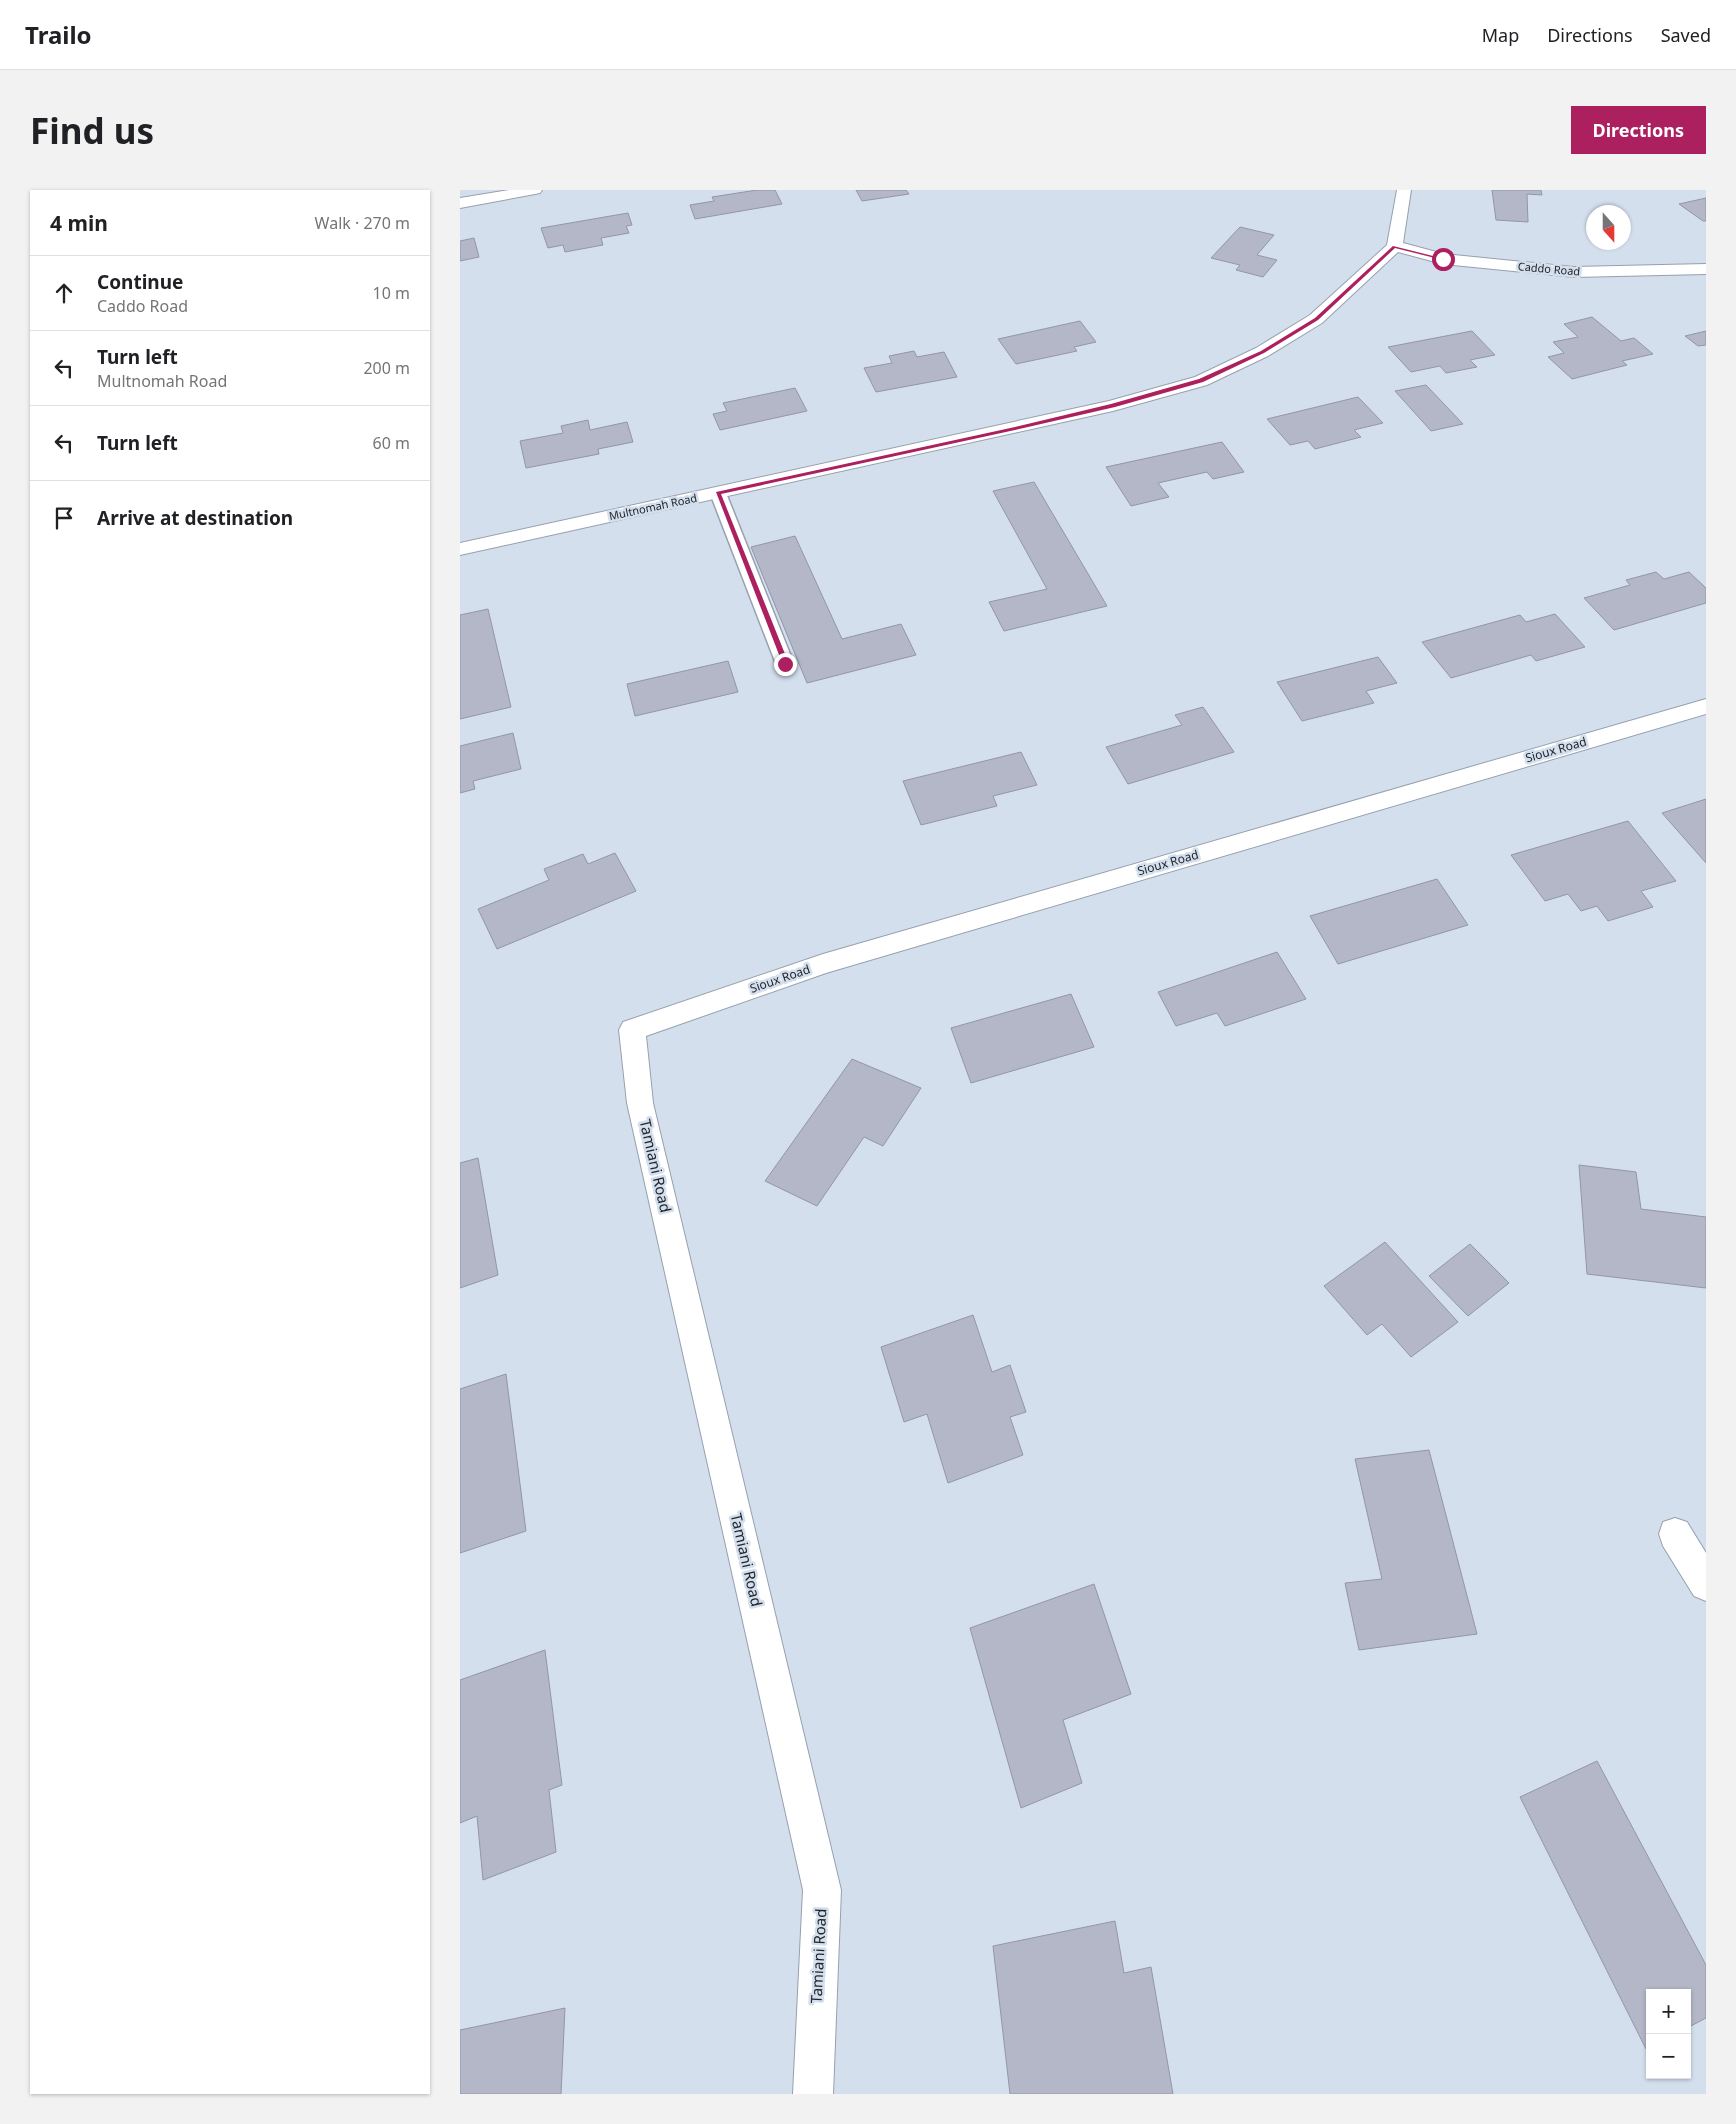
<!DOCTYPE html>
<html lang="en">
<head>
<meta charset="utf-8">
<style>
  :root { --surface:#fff; --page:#f2f2f2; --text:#202124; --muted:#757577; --line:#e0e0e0; --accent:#ac205f }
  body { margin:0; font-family:"Noto Sans",sans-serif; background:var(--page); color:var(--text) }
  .controls { position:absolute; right:15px; bottom:15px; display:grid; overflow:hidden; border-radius:0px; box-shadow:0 1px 4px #0004 }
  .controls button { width:45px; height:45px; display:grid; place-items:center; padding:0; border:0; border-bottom:1px solid var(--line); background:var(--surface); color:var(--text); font:25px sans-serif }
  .compass { position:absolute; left:1126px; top:15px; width:45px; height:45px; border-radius:50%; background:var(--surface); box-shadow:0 1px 4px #0004; rotate:159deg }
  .stop { position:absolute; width:15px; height:15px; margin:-11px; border:4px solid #ac205f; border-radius:50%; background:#fff }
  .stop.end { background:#ac205f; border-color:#fff; box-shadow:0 1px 5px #0008 }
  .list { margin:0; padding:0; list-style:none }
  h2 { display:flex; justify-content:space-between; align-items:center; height:65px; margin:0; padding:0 20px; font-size:21px }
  h2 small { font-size:16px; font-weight:400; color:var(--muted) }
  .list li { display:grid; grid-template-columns:32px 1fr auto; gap:15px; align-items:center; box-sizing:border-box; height:75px; padding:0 20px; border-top:1px solid var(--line) }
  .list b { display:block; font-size:19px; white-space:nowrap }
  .list p { margin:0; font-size:16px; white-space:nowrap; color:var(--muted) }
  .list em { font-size:16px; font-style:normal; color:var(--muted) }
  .icon { flex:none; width:28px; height:28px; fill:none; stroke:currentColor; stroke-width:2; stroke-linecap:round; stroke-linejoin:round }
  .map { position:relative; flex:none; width:1246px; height:1904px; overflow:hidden; border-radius:0px }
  header { display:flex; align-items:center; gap:30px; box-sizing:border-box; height:70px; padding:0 25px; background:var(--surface); border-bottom:1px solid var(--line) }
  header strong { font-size:24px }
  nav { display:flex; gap:28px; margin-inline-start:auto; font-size:18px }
  .intro { display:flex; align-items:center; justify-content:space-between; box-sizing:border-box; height:120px; padding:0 30px }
  h1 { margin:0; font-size:35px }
  .button { padding:12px 22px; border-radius:0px; background:var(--accent); color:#fff; font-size:18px; font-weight:700 }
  main { display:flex; gap:30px; padding:0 30px }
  aside { flex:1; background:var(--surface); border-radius:0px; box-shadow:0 1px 4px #0004 }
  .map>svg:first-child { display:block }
</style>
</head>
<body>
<header>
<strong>Trailo</strong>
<nav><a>Map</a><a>Directions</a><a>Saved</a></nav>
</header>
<div class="intro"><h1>Find us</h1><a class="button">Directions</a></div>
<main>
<aside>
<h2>4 min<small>Walk · 270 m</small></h2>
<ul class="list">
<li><svg class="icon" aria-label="ahead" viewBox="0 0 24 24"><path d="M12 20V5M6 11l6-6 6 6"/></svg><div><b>Continue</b><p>Caddo Road</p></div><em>10 m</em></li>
<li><svg class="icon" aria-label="left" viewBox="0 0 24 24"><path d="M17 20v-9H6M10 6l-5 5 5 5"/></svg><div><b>Turn left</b><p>Multnomah Road</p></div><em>200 m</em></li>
<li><svg class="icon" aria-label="left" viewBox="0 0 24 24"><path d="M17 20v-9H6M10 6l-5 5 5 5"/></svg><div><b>Turn left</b></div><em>60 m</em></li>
<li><svg class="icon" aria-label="arrive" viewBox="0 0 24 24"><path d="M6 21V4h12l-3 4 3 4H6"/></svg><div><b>Arrive at destination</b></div></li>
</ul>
</aside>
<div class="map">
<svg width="1246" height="1904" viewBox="0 0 1246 1904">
  <rect width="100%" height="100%" fill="#d4dfee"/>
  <path fill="#b4b7c8" stroke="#9296a5" d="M 297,0 L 315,0 L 322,14 L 235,29 L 230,15 L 254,11 L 252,7 Z
    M 396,0 L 446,0 L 449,4 L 402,11 Z
    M 1032,0 L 1081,0 L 1082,5 L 1067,4 L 1068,32 L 1036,30 Z
    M 1246,8 L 1246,31 L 1243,31 L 1219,14 Z
    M 168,23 L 172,35 L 166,36 L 169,43 L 141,48 L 143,55 L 105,62 L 103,55 L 88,58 L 81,38 Z
    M 780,37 L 814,45 L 797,65 L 817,70 L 803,87 L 776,80 L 780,75 L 751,68 Z
    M 14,48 L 19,67 L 0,71 L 0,51 Z
    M 1132,127 L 1161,151 L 1174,148 L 1193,164 L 1162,171 L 1167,175 L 1112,189 L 1088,167 L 1104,163 L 1093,152 L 1118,147 L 1104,134 Z
    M 620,131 L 636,152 L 614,157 L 617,161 L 556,174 L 538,149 Z
    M 1012,141 L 1035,165 L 1010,170 L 1017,177 L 986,183 L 980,176 L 951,182 L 928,157 Z
    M 1246,141 L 1246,155 L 1238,156 L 1225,146 Z
    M 454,161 L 457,167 L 484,162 L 497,187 L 416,202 L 404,178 L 432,173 L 429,166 Z
    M 966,195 L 1003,234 L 971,241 L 935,201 Z
    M 335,198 L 347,221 L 260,240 L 253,224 L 267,221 L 263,213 Z
    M 898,207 L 923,233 L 894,240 L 901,247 L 855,259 L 848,251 L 830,255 L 807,229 Z
    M 128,230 L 130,240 L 167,232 L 173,252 L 138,259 L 139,264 L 66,278 L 60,251 L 103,243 L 101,236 Z
    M 762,252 L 784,282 L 753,289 L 747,282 L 698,293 L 709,307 L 671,316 L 646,277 Z
    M 574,292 L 647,416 L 544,441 L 529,412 L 587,399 L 533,301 Z
    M 335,346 L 382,449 L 441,434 L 456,465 L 347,493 L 291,357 Z
    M 1196,382 L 1204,389 L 1229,382 L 1246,398 L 1246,413 L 1154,440 L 1124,408 L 1170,395 L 1166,390 Z
    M 28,419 L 51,517 L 0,529 L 0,425 Z
    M 1095,424 L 1125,457 L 1076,471 L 1071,465 L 991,488 L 962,452 L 1060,425 L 1066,432 Z
    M 918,467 L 937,493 L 906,501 L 914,513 L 842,531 L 817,492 Z
    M 268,471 L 278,502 L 175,526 L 167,494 Z
    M 743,517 L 774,562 L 668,594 L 646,557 L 722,535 L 715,525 Z
    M 53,543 L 61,579 L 13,591 L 15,599 L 0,603 L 0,556 Z
    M 561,562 L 577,595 L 533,606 L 537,616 L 461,635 L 443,591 Z
    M 1246,609 L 1246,673 L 1202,623 Z
    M 1168,631 L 1216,691 L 1181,701 L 1193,717 L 1148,731 L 1137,716 L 1121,721 L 1108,704 L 1085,711 L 1051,665 Z
    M 155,663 L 176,701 L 37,759 L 18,719 L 89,690 L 84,679 L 123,664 L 128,674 Z
    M 977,689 L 1008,735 L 878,774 L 850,726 Z
    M 817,762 L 846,809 L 765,836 L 757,823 L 716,836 L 698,802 Z
    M 611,804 L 634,857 L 511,893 L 491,838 Z
    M 392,869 L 461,898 L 423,956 L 404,947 L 357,1016 L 305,991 Z
    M 18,968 L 38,1085 L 0,1098 L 0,973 Z
    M 1119,975 L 1176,982 L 1181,1019 L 1246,1027 L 1246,1098 L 1127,1084 Z
    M 925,1052 L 998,1132 L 951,1167 L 922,1134 L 907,1145 L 864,1096 Z
    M 1010,1054 L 1049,1093 L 1008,1126 L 969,1086 Z
    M 513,1125 L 532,1182 L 550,1175 L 566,1222 L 550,1227 L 563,1265 L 488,1293 L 467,1224 L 444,1232 L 421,1157 Z
    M 46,1184 L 66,1341 L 0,1363 L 0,1199 Z
    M 969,1260 L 1017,1444 L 899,1460 L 885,1393 L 922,1389 L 895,1269 Z
    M 634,1394 L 671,1504 L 603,1530 L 622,1593 L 561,1618 L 510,1438 Z
    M 85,1460 L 102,1595 L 89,1600 L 96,1662 L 23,1690 L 17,1626 L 0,1633 L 0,1490 Z
    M 1137,1571 L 1246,1775 L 1246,1828 L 1227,1838 L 1227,1803 L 1190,1803 L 1190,1858 L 1186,1859 L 1060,1607 Z
    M 655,1731 L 664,1783 L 691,1777 L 713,1904 L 550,1904 L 533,1756 Z
    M 105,1818 L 101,1904 L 0,1904 L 0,1840 Z"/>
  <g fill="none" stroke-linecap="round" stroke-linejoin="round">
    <g stroke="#96a0ae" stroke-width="3">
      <path id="lane" d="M 258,298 L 263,300 L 266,303 L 334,474 L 331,478 L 325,480 L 319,478 L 316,474 L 250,303 L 253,300 Z"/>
    </g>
    <g stroke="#96a0ae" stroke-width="2">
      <path id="street" d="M 49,0 L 82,0 L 80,3 L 75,4 L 0,18 L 0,8 Z
        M 937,0 L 951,0 L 943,53 L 984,64 L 1114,77 L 1246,74 L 1246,84 L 1114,87 L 983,74 L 938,62 L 862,133 L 808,166 L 747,195 L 653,221 L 0,365 L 0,353 L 649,211 L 735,187 L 796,158 L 850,125 L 927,55 Z
        M 1246,509 L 1246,524 L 366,783 L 186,846 L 193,913 L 381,1700 L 373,1904 L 333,1904 L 343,1700 L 167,913 L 159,840 L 163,832 L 363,764 Z
        M 1215,1328 L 1227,1332 L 1246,1363 L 1246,1411 L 1234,1406 L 1203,1356 L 1199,1344 L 1203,1332 Z"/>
    </g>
    <use href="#lane" fill="#fff" fill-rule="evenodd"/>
    <use href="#street" fill="#fff" fill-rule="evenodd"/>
  </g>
  <path fill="#ac205f" d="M 933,56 L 985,69 L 983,70 L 935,58 L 858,130 L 804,163 L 743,192 L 655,217 L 555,240 L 261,304 L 329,474 L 323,475 L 256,302 L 555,237 L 651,214 L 739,189 L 801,161 L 855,128 Z"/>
  <g text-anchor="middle" stroke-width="5" stroke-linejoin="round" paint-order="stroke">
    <g font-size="11" fill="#22262b" stroke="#d4dfee">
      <text transform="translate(1089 79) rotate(5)" y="4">Caddo Road</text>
      <text transform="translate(193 317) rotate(-12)" y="4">Multnomah Road</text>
    </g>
    <g font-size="12" fill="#22262b" stroke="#d4dfee">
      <text transform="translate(1096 560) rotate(-16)" y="4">Sioux Road</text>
      <text transform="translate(708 673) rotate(-16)" y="4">Sioux Road</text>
      <text transform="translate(320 789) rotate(-19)" y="4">Sioux Road</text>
    </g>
    <g font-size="15" fill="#22262b" stroke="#d4dfee">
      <text transform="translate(195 976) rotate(77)" y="5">Tamiani Road</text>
      <text transform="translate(286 1370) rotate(77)" y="5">Tamiani Road</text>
      <text transform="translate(359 1766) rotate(-87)" y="5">Tamiani Road</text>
    </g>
  </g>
</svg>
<div class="controls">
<button>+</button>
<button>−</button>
</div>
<svg class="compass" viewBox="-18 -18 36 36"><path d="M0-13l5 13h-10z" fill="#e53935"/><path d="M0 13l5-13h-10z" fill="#757577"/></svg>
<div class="stop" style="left:983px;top:69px"></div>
<div class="stop end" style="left:325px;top:474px"></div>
</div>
</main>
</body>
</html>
